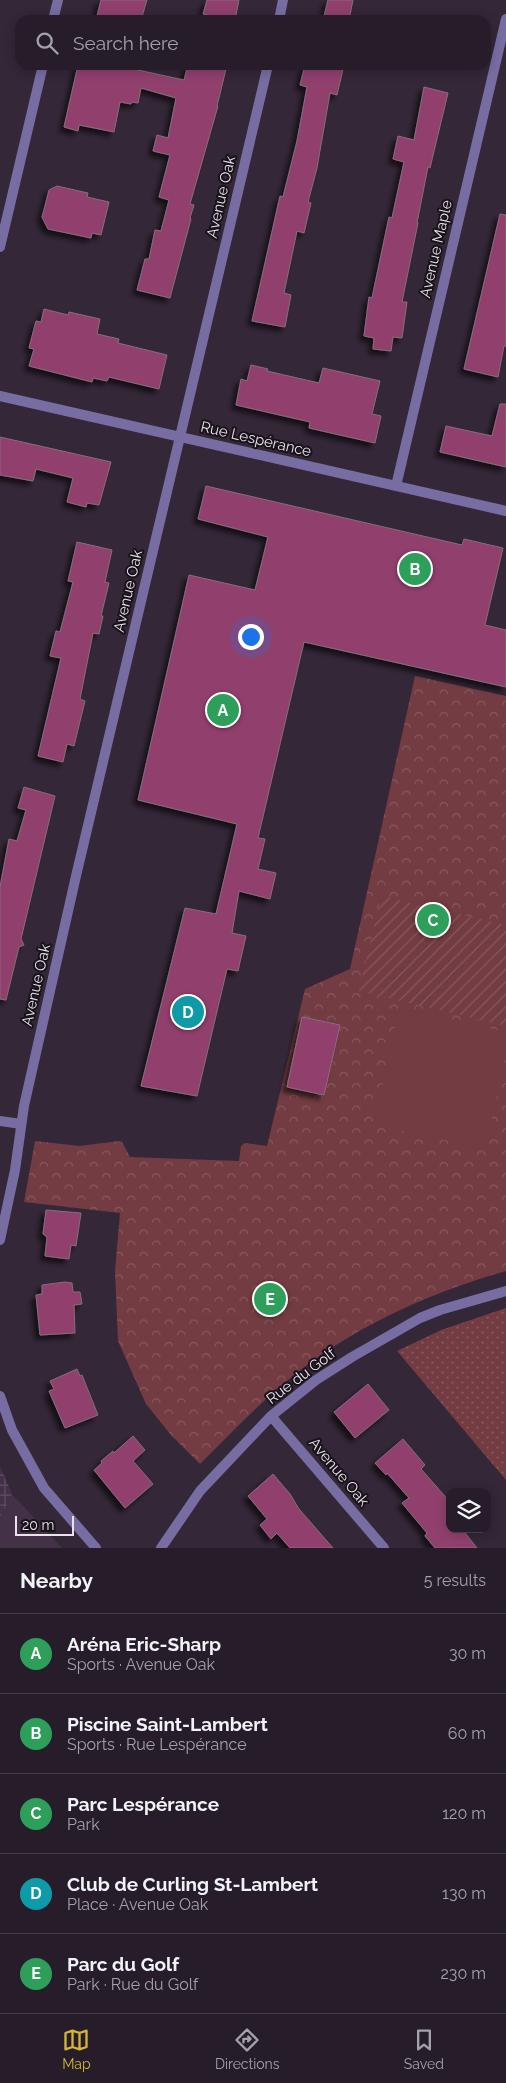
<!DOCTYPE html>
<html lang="en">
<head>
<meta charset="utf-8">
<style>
  :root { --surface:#271d2a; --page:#2f2632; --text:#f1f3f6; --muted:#a4a2a8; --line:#433b47; --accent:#d3b635 }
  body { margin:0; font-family:Raleway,sans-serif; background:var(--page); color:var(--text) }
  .controls { position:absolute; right:15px; bottom:15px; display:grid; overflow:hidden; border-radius:10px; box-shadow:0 2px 12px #0003 }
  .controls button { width:45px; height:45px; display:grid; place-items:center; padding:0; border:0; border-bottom:1px solid var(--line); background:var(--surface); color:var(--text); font:25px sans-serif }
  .scale { position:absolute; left:15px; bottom:12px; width:59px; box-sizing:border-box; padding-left:5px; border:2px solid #eae2ec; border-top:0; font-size:14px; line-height:18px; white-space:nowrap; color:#eae2ec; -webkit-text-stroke:4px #18121a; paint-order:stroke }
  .you { position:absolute; left:250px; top:636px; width:18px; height:18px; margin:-12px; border:4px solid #fff; border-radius:50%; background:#1a73e8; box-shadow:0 0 0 8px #1a73e833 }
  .badge { display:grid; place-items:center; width:32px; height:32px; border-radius:50%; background:var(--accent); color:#fff; font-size:16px; font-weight:700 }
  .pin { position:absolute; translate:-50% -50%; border:2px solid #fff; box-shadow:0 1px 5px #0006 }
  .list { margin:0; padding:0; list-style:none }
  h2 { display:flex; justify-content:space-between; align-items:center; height:65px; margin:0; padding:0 20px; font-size:21px }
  h2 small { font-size:16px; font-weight:400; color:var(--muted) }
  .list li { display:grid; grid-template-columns:32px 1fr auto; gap:15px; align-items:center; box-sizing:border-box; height:80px; padding:0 20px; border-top:1px solid var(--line) }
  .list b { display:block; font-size:19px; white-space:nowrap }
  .list p { margin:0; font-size:16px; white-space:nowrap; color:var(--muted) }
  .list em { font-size:16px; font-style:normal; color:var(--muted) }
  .icon { flex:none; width:28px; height:28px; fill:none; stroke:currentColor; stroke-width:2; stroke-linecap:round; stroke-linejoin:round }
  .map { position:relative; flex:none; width:506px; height:1548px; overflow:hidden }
  .search { position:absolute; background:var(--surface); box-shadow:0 2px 12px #0003; left:15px; right:15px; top:15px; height:55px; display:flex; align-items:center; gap:12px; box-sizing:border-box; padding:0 18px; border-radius:15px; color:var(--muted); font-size:19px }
  .sheet { height:465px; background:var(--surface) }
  nav { display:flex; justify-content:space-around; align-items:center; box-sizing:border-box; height:70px; border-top:1px solid var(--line); background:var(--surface); font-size:14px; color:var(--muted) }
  nav a { display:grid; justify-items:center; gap:2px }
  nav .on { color:var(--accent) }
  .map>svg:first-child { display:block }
</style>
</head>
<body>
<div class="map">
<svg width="506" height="1548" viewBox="0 0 506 1548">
  <defs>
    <pattern id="industrial-grid" width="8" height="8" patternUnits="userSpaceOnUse" patternTransform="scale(1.25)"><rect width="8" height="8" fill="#433147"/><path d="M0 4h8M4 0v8" fill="none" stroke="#5e4f62"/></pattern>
    <pattern id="grass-dots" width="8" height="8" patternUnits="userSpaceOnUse" patternTransform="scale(1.25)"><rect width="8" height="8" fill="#733c42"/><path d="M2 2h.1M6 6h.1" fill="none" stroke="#87585d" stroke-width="1.8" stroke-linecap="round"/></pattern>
    <pattern id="park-crowns" width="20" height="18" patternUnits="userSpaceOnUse" patternTransform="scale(1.25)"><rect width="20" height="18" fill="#733c42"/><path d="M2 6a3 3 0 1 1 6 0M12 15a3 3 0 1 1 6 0" fill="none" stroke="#87585d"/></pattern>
    <pattern id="garden-furrows" width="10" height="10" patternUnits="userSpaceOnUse" patternTransform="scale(1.25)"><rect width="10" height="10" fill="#733c42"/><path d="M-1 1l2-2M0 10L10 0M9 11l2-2" fill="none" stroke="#87585d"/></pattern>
    <filter id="shadow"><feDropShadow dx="-4.5" dy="4.5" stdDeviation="2.5" flood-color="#0009"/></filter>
  </defs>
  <rect width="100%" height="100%" fill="#342738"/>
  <path fill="#433147" d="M 12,1494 L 62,1548 L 0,1548 L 0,1518 Z"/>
  <path fill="url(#industrial-grid)" d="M 0,1466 L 12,1494 L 0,1518 Z"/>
  <path fill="url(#grass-dots)" d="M 506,1308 L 506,1480 L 397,1351 L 441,1330 Z"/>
  <path fill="url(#park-crowns)" d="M 415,676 L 506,696 L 506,1271 C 433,1292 364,1322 303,1368 C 266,1396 233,1431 200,1464 L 171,1435 L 146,1404 L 118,1341 L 115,1271 L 120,1213 L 24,1202 L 35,1141 L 79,1146 L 119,1141 L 122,1142 L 130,1157 L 239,1161 L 241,1146 L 245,1143 L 267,1146 L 305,989 L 350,969 Z"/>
  <path fill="url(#garden-furrows)" d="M 381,896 L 506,925 L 506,1026 L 359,991 Z"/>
  <path fill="#733c42" d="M 399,1008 L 506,1032 L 506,1054 L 485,1149 L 374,1124 Z"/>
  <path fill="#913f6e" stroke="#866e7a" filter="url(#shadow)" d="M 101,0 L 147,0 L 141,20 L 96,20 Z
    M 207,0 L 239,0 L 235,20 L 226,20 L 203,14 Z
    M 328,0 L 353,0 L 349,20 L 323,20 Z
    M 78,65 L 115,65 L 184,80 L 188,65 L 227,65 L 217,106 L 218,106 L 190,204 L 194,205 L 190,218 L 191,219 L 170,298 L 137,290 L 145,259 L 149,259 L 155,230 L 161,231 L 169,200 L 159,197 L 170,155 L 153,151 L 157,135 L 168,138 L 176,98 L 141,88 L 138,103 L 132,102 L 131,104 L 120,102 L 114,132 L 79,125 L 78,131 L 64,127 Z
    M 305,65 L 344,65 L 337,95 L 330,93 L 317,168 L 308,202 L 311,203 L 304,233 L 297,231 L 284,293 L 291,295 L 285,327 L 252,321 L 280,196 L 283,197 L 297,141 L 307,87 L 300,85 Z
    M 424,87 L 448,93 L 430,168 L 428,167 L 417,223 L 418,223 L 402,302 L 407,302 L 402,338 L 393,337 L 391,351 L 373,349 L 374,338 L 364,336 L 369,297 L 372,298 L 389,217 L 392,218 L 404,162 L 393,159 L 398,136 L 414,140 Z
    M 57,186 L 88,193 L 87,197 L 109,202 L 101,235 L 92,233 L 91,238 L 48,229 L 42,217 L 45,206 L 49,190 Z
    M 500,214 L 506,215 L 506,346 L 504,346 L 498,377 L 464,369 Z
    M 44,309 L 68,315 L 69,312 L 100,319 L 97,334 L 119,339 L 118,343 L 167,355 L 159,389 L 109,377 L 107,381 L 93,378 L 92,382 L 29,366 L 34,349 L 29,348 L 36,321 L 41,322 Z
    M 251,365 L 268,369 L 267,371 L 319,383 L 323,368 L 380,381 L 372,414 L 381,416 L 375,443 L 309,428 L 310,422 L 236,405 L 241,379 L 247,381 Z
    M 500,404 L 506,404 L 506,467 L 440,452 L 446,426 L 492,436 Z
    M 0,437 L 111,462 L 99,505 L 87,503 L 86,507 L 67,502 L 73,478 L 36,469 L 33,481 L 0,475 Z
    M 206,486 L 462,545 L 464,539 L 503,548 L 485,625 L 506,630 L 506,687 L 304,642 L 258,838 L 265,839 L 258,869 L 276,873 L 270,899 L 239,891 L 232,933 L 246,936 L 238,971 L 227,969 L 197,1096 L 141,1086 L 185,908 L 216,914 L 237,824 L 138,800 L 189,575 L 255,590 L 268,537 L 198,519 Z
    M 77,542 L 112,550 L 105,582 L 109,583 L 101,616 L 103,616 L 99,634 L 93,633 L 80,699 L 85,701 L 74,746 L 67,744 L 63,762 L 38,756 L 61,658 L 50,656 L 56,631 L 60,632 L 73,582 L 68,581 Z
    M 24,787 L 55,796 L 21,939 L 24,945 L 19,947 L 6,1000 L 0,999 L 0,887 L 9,839 L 17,841 L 26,810 L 18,808 Z
    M 302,1017 L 340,1025 L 324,1095 L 287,1087 Z
    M 46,1210 L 81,1213 L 76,1246 L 71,1245 L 69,1259 L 45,1256 L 47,1237 L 43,1234 Z
    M 65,1282 L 72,1283 L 73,1292 L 80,1292 L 82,1304 L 74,1305 L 75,1333 L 40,1335 L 36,1295 L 42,1294 L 42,1285 Z
    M 77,1369 L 80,1376 L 82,1375 L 98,1415 L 65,1428 L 49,1391 L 54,1389 L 50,1381 Z
    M 368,1384 L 389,1410 L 355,1438 L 334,1412 Z
    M 133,1436 L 145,1450 L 133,1461 L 153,1484 L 125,1508 L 94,1470 L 102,1463 L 101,1461 L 113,1451 L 114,1453 Z
    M 403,1439 L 425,1465 L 421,1469 L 450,1502 L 450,1529 L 462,1529 L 477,1548 L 435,1548 L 425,1536 L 427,1533 L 402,1503 L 409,1498 L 387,1473 L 386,1475 L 375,1463 Z
    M 273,1474 L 290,1494 L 299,1509 L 333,1548 L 290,1548 L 277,1533 L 271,1539 L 260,1525 L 267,1519 L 248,1496 Z"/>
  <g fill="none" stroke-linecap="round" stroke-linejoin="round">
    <path stroke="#786da3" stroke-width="10" d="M 53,20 L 58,0
      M 279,20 L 283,0
      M 0,247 L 43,65
      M 0,396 L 506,511
      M 396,486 L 506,19
      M 0,1121 L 21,1124
      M 0,1240 L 15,1170 L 24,1106 L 76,876 L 268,65
      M 0,1396 L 12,1430 L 44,1488 L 96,1548
      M 271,1416 L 384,1548
      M 161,1548 L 200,1491 L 271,1416 L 316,1380 L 352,1357 L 420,1318 L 440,1310 L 506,1291"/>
  </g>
  <g text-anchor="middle" stroke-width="4" stroke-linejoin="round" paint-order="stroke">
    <g font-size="15" fill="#eae2ec" stroke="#18121a">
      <text transform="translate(221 197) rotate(-77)" y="5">Avenue Oak</text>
      <text transform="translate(436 249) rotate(-77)" y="5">Avenue Maple</text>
      <text transform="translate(256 439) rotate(13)" y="5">Rue Lespérance</text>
      <text transform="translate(128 591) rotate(-77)" y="5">Avenue Oak</text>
      <text transform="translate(36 985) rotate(-77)" y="5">Avenue Oak</text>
      <text transform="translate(301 1376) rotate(-37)" y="5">Rue du Golf</text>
      <text transform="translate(339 1472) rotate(50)" y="5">Avenue Oak</text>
    </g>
  </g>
</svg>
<div class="controls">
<button><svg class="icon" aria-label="layers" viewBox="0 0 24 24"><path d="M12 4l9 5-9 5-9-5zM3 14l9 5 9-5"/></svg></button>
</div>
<div class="scale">20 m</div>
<div class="you"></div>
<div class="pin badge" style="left:223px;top:710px;background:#2e9e5b">A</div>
<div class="pin badge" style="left:415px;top:569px;background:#2e9e5b">B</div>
<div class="pin badge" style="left:433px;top:920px;background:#2e9e5b">C</div>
<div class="pin badge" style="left:188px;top:1012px;background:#0f9aa8">D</div>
<div class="pin badge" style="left:270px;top:1299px;background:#2e9e5b">E</div>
<div class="search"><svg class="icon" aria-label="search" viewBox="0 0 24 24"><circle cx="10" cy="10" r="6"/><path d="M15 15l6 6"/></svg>Search here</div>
</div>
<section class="sheet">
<h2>Nearby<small>5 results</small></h2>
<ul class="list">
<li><span class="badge" style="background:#2e9e5b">A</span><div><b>Aréna Eric-Sharp</b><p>Sports · Avenue Oak</p></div><em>30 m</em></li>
<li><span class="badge" style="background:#2e9e5b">B</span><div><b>Piscine Saint-Lambert</b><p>Sports · Rue Lespérance</p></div><em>60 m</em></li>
<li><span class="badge" style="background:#2e9e5b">C</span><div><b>Parc Lespérance</b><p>Park</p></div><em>120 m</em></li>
<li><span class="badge" style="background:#0f9aa8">D</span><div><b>Club de Curling St-Lambert</b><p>Place · Avenue Oak</p></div><em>130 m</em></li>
<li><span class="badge" style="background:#2e9e5b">E</span><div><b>Parc du Golf</b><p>Park · Rue du Golf</p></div><em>230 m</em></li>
</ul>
</section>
<nav>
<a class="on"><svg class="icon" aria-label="map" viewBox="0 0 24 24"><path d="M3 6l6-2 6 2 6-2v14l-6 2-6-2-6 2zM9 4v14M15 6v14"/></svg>Map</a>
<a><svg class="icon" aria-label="directions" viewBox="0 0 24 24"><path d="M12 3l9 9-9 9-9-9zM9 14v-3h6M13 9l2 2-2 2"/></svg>Directions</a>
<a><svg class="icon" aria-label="saved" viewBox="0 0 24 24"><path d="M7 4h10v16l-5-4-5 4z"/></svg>Saved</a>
</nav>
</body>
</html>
